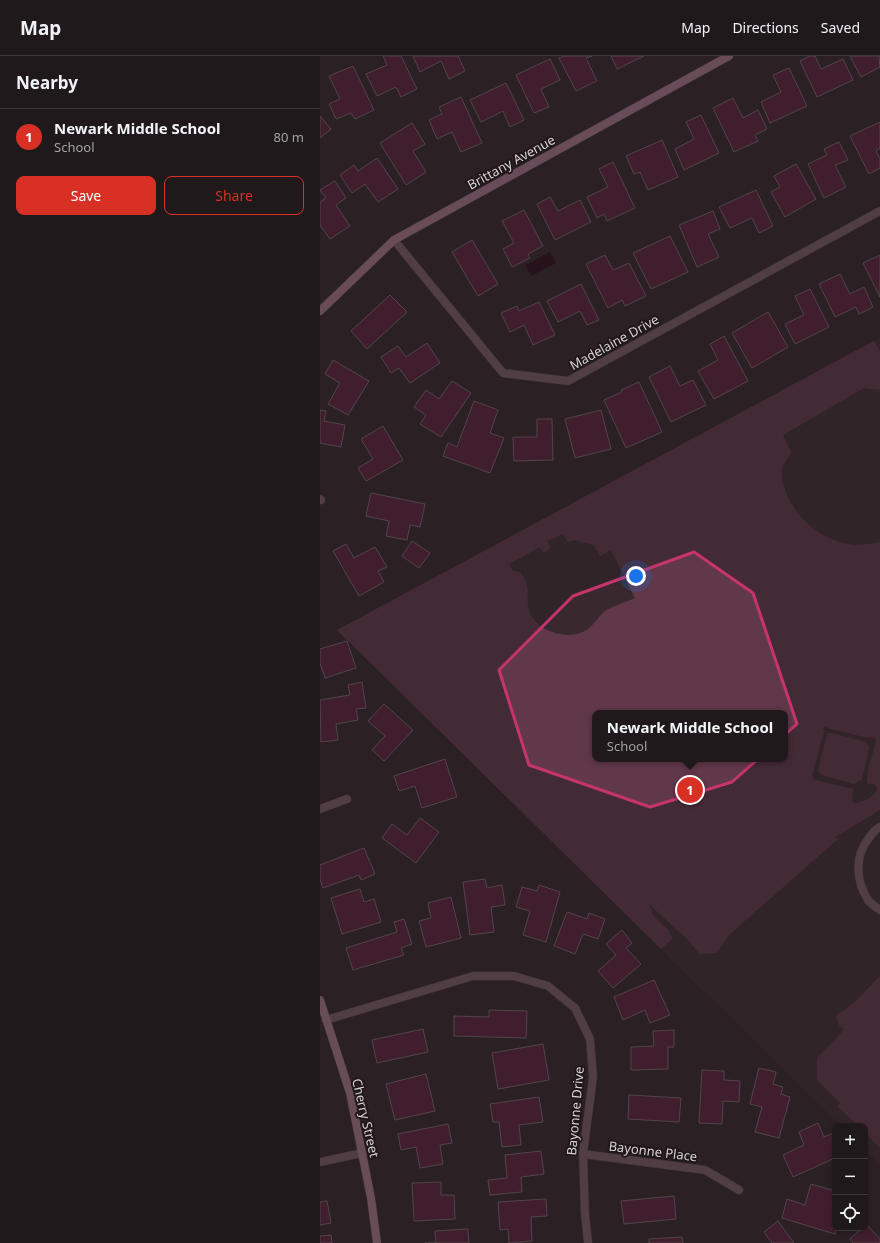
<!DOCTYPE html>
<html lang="en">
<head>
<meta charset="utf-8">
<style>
  :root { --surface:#20191c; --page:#2d2629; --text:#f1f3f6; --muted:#a2a0a3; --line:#3d383b; --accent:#d93025 }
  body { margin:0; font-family:"Noto Sans",sans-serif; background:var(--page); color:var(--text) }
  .controls { position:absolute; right:12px; bottom:12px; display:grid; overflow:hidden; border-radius:8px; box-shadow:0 2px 6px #0003 }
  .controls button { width:36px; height:36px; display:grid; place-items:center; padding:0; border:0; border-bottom:1px solid var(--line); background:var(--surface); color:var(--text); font:20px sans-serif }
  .you { position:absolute; left:316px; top:520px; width:14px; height:14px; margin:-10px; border:3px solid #fff; border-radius:50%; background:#1a73e8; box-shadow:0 0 0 6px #1a73e833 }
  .badge { display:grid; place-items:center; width:26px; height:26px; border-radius:50%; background:var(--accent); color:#fff; font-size:13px; font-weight:700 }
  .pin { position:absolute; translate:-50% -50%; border:2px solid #fff; box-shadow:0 1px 4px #0006 }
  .popup { position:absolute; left:272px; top:654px; width:196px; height:52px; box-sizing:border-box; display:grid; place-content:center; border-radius:8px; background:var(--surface); filter:drop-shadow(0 1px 3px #0005); font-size:13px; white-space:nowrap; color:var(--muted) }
  .popup b { font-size:15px; color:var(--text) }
  .popup::after { content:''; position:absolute; left:50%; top:100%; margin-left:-8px; border:8px solid transparent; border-top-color:var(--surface) }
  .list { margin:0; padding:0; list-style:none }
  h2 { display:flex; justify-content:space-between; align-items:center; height:52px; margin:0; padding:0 16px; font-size:17px }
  h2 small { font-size:13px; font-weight:400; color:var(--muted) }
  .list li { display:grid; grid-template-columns:26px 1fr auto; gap:12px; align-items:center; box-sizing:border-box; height:56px; padding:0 16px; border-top:1px solid var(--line) }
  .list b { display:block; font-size:15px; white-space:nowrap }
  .list p { margin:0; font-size:13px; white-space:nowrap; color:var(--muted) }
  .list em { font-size:13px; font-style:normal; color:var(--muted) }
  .actions { display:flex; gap:8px; padding:12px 16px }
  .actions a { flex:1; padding:9px 0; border:1px solid var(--accent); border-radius:8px; text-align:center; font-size:14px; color:var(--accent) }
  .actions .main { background:var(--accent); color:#fff }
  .icon { flex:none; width:22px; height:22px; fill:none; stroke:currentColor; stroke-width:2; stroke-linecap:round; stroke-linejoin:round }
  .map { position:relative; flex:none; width:560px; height:1187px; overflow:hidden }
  header { display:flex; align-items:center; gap:24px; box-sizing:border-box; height:56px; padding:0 20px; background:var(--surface); border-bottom:1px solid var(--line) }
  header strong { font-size:19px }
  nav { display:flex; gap:22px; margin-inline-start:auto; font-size:14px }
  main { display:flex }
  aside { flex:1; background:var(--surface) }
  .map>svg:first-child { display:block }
</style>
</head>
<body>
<header>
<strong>Map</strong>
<nav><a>Map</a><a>Directions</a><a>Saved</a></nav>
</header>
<main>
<aside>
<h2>Nearby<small></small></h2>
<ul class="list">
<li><span class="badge">1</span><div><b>Newark Middle School</b><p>School</p></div><em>80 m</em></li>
</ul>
<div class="actions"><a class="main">Save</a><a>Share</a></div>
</aside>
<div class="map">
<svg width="560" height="1187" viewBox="0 0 560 1187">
  <rect width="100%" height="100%" fill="#2b2125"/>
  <path fill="#39292f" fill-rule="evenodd" d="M 560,281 L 560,1108 L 545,1094 L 545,1070 L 521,1070 L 17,574 ZM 275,657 L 465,657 L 465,703 L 275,703 Z"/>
  <path fill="#61384a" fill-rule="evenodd" d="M 554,285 L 560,295 L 560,334 L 544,332 L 463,379 L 471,396 C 469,401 464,406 462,412 C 460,421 464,431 467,439 C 478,464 502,484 529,488 C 540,490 550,488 560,486 L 560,754 L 515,781 L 518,783 L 410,878 L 396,897 L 380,898 L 367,883 L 329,848 L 329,849 L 332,855 L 332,858 L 350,876 L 349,877 L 353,882 L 341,893 L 17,574 ZM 243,478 L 248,486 L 254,484 L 274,489 L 280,500 L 291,494 L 315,542 C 309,545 288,552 285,555 C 277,562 273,571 263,576 C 245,584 218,575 210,557 C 205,548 210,535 206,527 C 205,523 202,519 200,516 L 193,515 L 189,508 L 220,491 L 223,497 L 231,492 L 227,485 ZM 275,657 L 465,657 L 465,703 L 275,703 ZM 506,670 L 508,671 L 509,673 L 512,673 L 544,681 L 555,682 L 556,686 L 548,714 L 547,727 L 556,729 L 557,734 C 553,742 542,747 534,747 L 532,745 L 533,733 L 494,724 L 492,720 L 504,675 L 503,672 Z
    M 511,677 L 546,686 L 549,691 L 542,723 L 534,728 L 502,719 L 498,714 L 507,678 Z
    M 560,920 L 560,1092 L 545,1077 L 545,1070 L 538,1070 L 518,1051 L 520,1047 L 497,1024 L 497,1002 L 524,974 L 519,969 L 516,960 L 535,946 Z"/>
  <path fill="#220010" d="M 230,196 L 236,207 L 211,220 L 205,209 Z"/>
  <path fill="#5a1b3a" stroke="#7d7176" d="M 63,0 L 81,0 L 97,33 L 81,41 L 76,31 L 57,40 L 46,18 L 67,9 Z
    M 93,0 L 138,0 L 145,15 L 129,23 L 121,5 L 100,16 Z
    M 244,0 L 272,0 L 266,2 L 277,25 L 256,35 L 239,2 Z
    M 291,0 L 324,0 L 297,13 Z
    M 490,0 L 495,0 L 501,13 L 523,3 L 533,24 L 497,41 L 480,5 Z
    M 530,0 L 560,0 L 559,1 L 560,11 L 541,21 Z
    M 230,3 L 240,24 L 221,33 L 229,51 L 214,57 L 196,19 Z
    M 33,10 L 54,54 L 35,63 L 31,57 L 16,63 L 9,48 L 20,43 L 9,20 Z
    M 469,12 L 487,50 L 450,67 L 441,46 L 461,36 L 453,19 Z
    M 186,27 L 204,64 L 190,71 L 183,55 L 161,66 L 150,44 Z
    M 141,41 L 162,87 L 141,96 L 132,76 L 117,83 L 109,64 L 122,58 L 119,51 Z
    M 413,42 L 423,62 L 438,54 L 447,73 L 435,79 L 438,85 L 414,96 L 393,52 Z
    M 381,59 L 399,97 L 364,114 L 355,93 L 374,83 L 366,66 Z
    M 0,60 L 11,73 L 0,82 Z
    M 560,66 L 560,92 L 556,95 L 560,103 L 560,112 L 549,118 L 530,80 Z
    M 92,67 L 105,88 L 93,95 L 106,116 L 86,129 L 60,87 Z
    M 342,84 L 358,121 L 328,134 L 320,116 L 314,118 L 306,100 Z
    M 519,86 L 528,104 L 515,109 L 526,131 L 504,142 L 488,108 L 507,99 L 504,93 Z
    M 57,102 L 78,133 L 58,146 L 45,128 L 32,137 L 20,119 L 34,109 L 38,115 Z
    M 293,106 L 315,152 L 287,165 L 284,158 L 277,162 L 267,141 L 288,131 L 279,113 Z
    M 476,108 L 496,143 L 465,161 L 451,136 L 460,131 L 454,120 Z
    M 15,125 L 26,142 L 16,149 L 30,170 L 10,183 L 0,169 L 0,146 L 6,142 L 0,134 Z
    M 436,134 L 453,170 L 439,177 L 432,162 L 410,172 L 399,151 Z
    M 230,141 L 238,155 L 260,144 L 271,166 L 235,184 L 217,148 Z
    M 204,154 L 223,190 L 208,198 L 210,202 L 192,211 L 183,193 L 194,187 L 182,165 Z
    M 393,155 L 400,173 L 388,178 L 399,201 L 377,211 L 359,169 Z
    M 350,180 L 368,216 L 331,233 L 313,197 Z
    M 152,184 L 178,228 L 158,240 L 132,196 Z
    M 285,199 L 293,214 L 309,207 L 326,240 L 305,250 L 302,244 L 288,252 L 266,208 Z
    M 560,199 L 560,241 L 543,207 Z
    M 520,218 L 530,238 L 544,231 L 553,251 L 539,258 L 536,251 L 515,261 L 499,228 Z
    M 261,228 L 279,264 L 267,269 L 260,255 L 238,266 L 227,245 Z
    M 490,233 L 509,271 L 475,288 L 465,268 L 484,259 L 475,240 Z
    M 70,239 L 87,256 L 47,293 L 31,275 Z
    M 219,246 L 235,279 L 213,289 L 204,269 L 190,276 L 181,257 L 197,250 L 199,255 Z
    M 448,256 L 468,291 L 432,312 L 412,277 Z
    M 404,280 L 428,325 L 394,343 L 378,315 L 398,304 L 390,288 Z
    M 107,287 L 120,307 L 90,327 L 79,312 L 71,317 L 61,301 L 78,290 L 86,301 Z
    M 13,304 L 49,325 L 28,359 L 8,348 L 20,327 L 5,318 Z
    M 350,310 L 360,330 L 373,324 L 386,349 L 351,366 L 329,321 Z
    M 132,325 L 151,337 L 121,381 L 100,368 L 106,359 L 94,351 L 106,334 L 119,343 Z
    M 319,326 L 342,376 L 306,392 L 284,344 L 302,336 L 301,334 Z
    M 154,345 L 178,354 L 170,377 L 184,382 L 170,417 L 123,400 L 128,387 L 137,391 Z
    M 0,354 L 6,355 L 4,365 L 25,369 L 21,391 L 0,387 Z
    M 281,354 L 291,393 L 255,402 L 245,363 Z
    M 217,363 L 232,363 L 233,404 L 194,405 L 193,381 L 217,381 Z
    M 63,370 L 83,404 L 46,425 L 38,412 L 53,403 L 41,383 Z
    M 51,437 L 105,448 L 100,471 L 90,469 L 87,484 L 66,480 L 69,465 L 46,460 Z
    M 92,485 L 110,497 L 99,512 L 82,500 Z
    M 26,488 L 34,502 L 55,491 L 67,511 L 58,515 L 64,526 L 39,540 L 13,495 Z
    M 27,585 L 36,612 L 5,622 L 0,607 L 0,593 Z
    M 42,626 L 46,652 L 36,653 L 38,664 L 16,668 L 18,684 L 1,686 L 0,644 L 30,639 L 28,629 Z
    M 64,648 L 93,674 L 64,705 L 52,694 L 65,680 L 48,665 Z
    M 125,703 L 137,741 L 102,752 L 95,730 L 79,735 L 74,720 Z
    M 100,762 L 119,776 L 96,807 L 62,782 L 72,768 L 87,779 Z
    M 44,792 L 55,818 L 41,824 L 39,819 L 3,832 L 0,823 L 0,809 Z
    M 165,823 L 167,832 L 182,829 L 185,849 L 171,851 L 174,876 L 150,879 L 143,826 Z
    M 219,829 L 240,836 L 226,886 L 203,879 L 210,855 L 196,851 L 202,831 L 217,835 Z
    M 40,833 L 44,846 L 54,843 L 61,866 L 22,878 L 11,842 Z
    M 131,841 L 141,882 L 106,891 L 99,865 L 111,862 L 108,847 Z
    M 247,856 L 267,863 L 269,857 L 285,863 L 278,883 L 263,878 L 255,898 L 234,890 Z
    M 84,863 L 92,888 L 81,892 L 84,899 L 33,914 L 26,892 L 77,876 L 74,866 Z
    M 302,874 L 312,887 L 306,892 L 321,908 L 293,932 L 278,915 L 296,899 L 286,888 Z
    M 334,924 L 350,959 L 330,967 L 325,954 L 303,964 L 294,941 Z
    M 169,954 L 207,955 L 206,982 L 134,980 L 134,960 L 169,961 Z
    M 103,973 L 108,996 L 57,1007 L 52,984 Z
    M 354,974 L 354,991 L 348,991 L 348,1013 L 311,1014 L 311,991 L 334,990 L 333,975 Z
    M 223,988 L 229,1024 L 178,1033 L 172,997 Z
    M 439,1012 L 456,1016 L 453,1028 L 463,1031 L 461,1038 L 470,1041 L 459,1082 L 435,1076 L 442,1051 L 430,1048 Z
    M 382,1014 L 404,1015 L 404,1024 L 420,1025 L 419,1046 L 403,1045 L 402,1068 L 379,1067 Z
    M 106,1018 L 115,1055 L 75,1064 L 66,1028 Z
    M 309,1039 L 361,1042 L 359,1066 L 308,1063 Z
    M 219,1041 L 223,1066 L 199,1069 L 201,1089 L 182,1091 L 179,1066 L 173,1066 L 170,1048 Z
    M 498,1067 L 504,1081 L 513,1077 L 515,1082 L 515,1102 L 473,1121 L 463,1099 L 484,1089 L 479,1076 Z
    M 128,1068 L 132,1087 L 120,1089 L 123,1108 L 100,1112 L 96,1091 L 81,1094 L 78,1078 Z
    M 221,1095 L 224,1118 L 201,1121 L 202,1136 L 170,1139 L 168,1124 L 187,1122 L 185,1099 Z
    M 121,1126 L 121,1139 L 134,1139 L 135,1163 L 94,1165 L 92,1127 Z
    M 491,1128 L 515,1135 L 512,1146 L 515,1147 L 515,1172 L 517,1172 L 515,1178 L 462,1162 L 467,1143 L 485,1149 Z
    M 354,1140 L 356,1163 L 304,1168 L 301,1145 Z
    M 226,1143 L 227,1160 L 211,1161 L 212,1185 L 189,1187 L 188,1173 L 180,1174 L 178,1146 Z
    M 7,1145 L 11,1167 L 0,1169 L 0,1146 Z
    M 458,1165 L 474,1187 L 452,1187 L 444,1176 Z
    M 546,1168 L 560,1183 L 560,1187 L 533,1187 L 530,1183 L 542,1172 L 545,1172 Z
    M 148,1173 L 149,1187 L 105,1187 L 116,1187 L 115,1175 Z
    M 11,1179 L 12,1187 L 0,1187 L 0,1180 Z
    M 362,1181 L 363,1187 L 329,1187 L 329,1183 Z"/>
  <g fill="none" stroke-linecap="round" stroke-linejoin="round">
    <g stroke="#473d41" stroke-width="9">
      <path id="lane" d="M 560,771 C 555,773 552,778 549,782 C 534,800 536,825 548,844 C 551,848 556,851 560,854"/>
    </g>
    <g stroke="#473d41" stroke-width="9">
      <path id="street" d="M 74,184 L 183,317 L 248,325 L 560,155
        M 0,443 L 1,444
        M 0,753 L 27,743
        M 6,964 L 153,920 L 194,920 L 228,930 L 255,952 L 270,983 L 273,1021 L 263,1098 L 265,1158 L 268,1187
        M 263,1098 L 385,1114 L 419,1134
        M 0,1106 L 42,1097"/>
    </g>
    <g stroke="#473d41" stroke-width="9">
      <path id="secondary" d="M 0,255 L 74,184 L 409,0
        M 0,944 L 30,1037 L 51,1142 L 57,1187"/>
    </g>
    <use href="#lane" stroke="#7e5f6b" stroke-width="8"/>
    <use href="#street" stroke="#7e5f6b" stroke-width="8"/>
    <use href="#secondary" stroke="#b18094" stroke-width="8"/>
  </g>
  <path d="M0 0H560V1187H0ZM 374,496 L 433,537 L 477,668 L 412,726 L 330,751 L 209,709 L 179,614 L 253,540 Z" fill="#2b2125" fill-opacity=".55" fill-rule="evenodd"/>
  <path fill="none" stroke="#c5346d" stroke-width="3" stroke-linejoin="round" d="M 374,496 L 433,537 L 477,668 L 412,726 L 330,751 L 209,709 L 179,614 L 253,540 Z"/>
  <g text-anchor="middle" stroke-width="4" stroke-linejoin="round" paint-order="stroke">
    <g font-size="13" fill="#d7d0d3" stroke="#21181b">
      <text transform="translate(191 106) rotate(-29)" y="5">Brittany Avenue</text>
      <text transform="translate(294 286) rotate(-29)" y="5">Madelaine Drive</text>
      <text transform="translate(255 1055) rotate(-85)" y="5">Bayonne Drive</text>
      <text transform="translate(46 1062) rotate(77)" y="5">Cherry Street</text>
      <text transform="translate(333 1095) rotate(7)" y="5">Bayonne Place</text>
    </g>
  </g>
</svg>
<div class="controls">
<button>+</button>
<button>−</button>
<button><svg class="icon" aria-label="locate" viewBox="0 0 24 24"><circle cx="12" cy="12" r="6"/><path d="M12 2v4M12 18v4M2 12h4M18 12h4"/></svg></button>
</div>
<div class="you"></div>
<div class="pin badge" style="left:370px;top:734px">1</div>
<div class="popup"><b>Newark Middle School</b>School</div>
</div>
</main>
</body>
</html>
